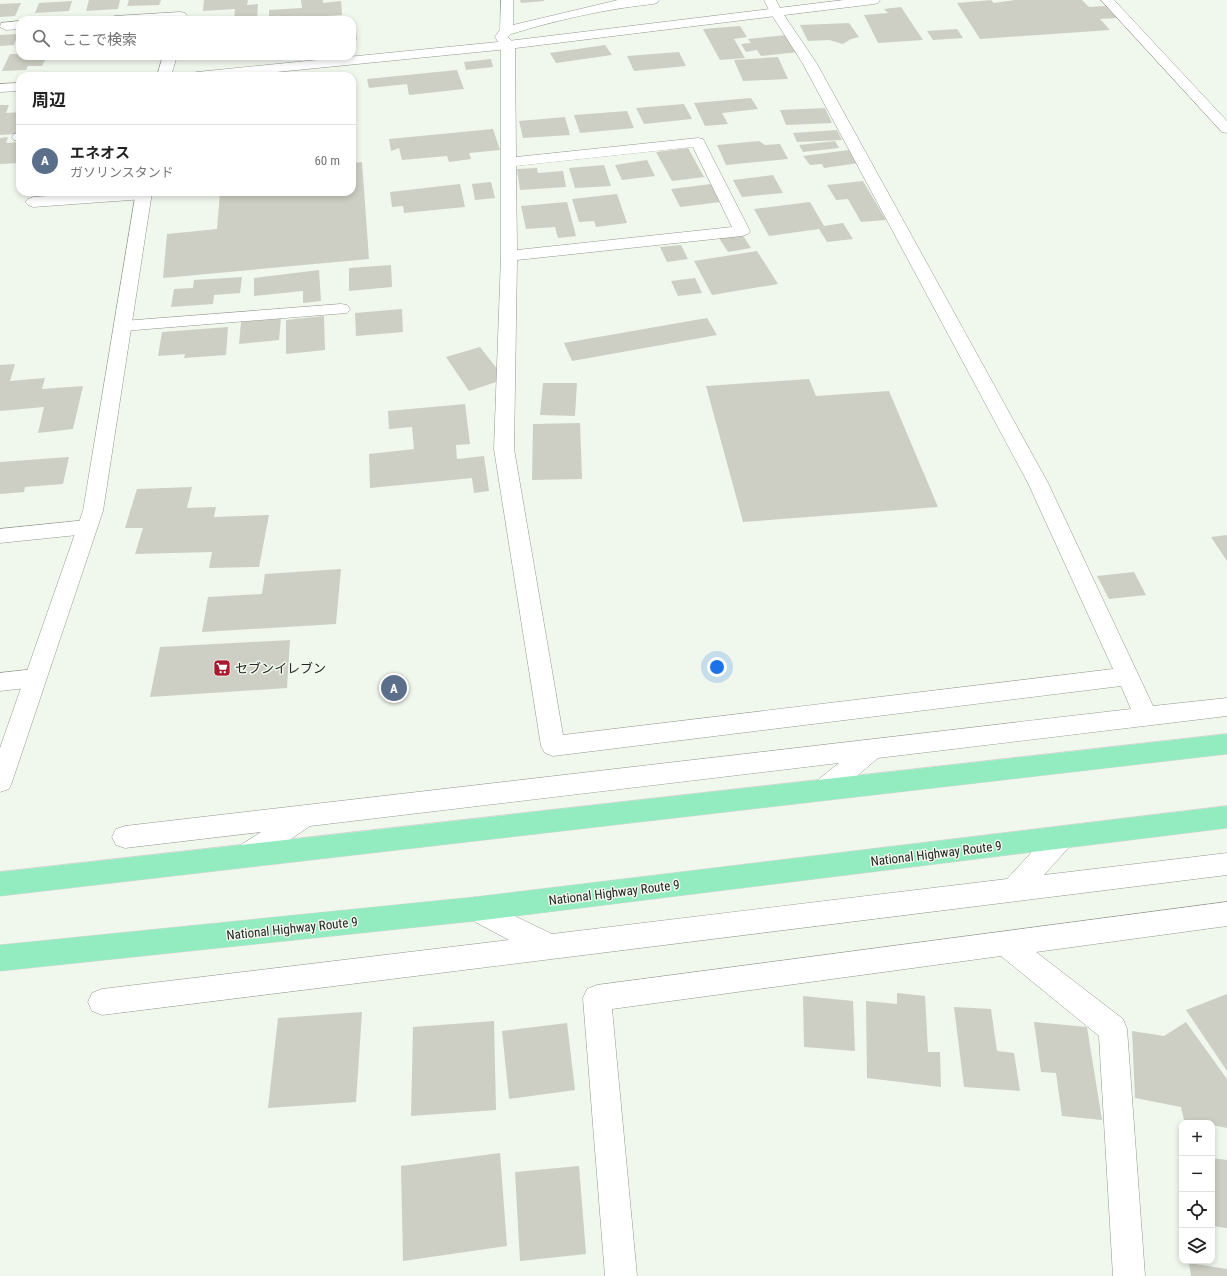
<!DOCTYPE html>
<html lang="ja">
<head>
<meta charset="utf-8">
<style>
  :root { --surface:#fff; --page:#f6f6f6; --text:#222; --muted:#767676; --line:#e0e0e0; --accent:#7c3aed }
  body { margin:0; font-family:"Roboto Condensed","Noto Sans JP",sans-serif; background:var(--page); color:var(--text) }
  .controls { position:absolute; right:12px; bottom:12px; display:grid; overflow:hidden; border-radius:8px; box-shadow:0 2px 6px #0003 }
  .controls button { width:36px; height:36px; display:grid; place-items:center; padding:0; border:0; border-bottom:1px solid var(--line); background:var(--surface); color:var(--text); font:20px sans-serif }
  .you { position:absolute; left:717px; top:667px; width:14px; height:14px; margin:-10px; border:3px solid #fff; border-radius:50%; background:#1a73e8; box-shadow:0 0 0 6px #1a73e833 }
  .badge { display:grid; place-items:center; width:26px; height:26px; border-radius:50%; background:var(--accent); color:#fff; font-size:13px; font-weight:700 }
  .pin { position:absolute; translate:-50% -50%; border:2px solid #fff; box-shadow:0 1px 4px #0006 }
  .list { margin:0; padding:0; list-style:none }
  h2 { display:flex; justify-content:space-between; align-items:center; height:52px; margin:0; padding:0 16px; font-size:17px }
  h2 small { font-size:13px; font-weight:400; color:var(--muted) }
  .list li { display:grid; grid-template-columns:26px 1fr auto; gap:12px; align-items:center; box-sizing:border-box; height:72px; padding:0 16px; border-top:1px solid var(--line) }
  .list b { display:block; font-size:15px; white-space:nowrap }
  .list p { margin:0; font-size:13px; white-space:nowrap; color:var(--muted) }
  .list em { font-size:13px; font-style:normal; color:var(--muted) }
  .icon { flex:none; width:22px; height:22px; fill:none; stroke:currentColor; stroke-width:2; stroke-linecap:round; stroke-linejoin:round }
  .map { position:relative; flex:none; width:1227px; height:1276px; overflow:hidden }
  .search { position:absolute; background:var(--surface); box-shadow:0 2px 6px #0003; left:16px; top:16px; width:340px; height:44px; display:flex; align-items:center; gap:10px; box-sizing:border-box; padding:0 14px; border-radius:12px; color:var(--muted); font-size:15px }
  .panel { position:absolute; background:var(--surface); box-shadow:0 2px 6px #0003; left:16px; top:72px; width:340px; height:124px; border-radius:12px }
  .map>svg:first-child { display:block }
</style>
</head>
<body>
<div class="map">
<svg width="1227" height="1276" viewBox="0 0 1227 1276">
  <rect width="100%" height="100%" fill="#f0f7ed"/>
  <path fill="#cdcfc4" d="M 89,0 L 120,0 L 118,9 L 86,11 Z
    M 129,0 L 161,0 L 159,5 L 127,6 Z
    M 204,0 L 248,0 L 247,5 L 258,4 L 257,20 L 234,20 L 235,9 L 203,11 Z
    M 301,0 L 323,0 L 323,3 L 341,1 L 342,15 L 269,20 L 269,10 L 302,8 Z
    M 520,0 L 544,0 L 544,1 L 521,3 Z
    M 991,0 L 994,3 L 1015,0 L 1082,0 L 1089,7 L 1105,6 L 1118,18 L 1100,19 L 1110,30 L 980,39 L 957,3 Z
    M 72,1 L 69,11 L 35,13 L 39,3 Z
    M 21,3 L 15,16 L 0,17 L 0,4 Z
    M 901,7 L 923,40 L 878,43 L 864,15 L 888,13 L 884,9 Z
    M 849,23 L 859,37 L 851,39 L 843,44 L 829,40 L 808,41 L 800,25 Z
    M 352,26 L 355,26 L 357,40 L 352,41 Z
    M 740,26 L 747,37 L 734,39 L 745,58 L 720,60 L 703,29 Z
    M 957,29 L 963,38 L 933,40 L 927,31 Z
    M 18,34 L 14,45 L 0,46 L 0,35 Z
    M 786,35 L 798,52 L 761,56 L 757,50 L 746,52 L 741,44 L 751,43 L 748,39 Z
    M 605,45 L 612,55 L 556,63 L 550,53 Z
    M 679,52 L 686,66 L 634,71 L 627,56 Z
    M 10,54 L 20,54 L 20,56 L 47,56 L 42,66 L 28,66 L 26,70 L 2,71 Z
    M 778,57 L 788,79 L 743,81 L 734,60 Z
    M 491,59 L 493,67 L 466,70 L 464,62 Z
    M 457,70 L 464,89 L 409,95 L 407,84 L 369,88 L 367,79 Z
    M 751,98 L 758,109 L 722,113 L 728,124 L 705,126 L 694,103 Z
    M 684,104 L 692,119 L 644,124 L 636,108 Z
    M 0,105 L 9,105 L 6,113 L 20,112 L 20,123 L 16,134 L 0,135 Z
    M 825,108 L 832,123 L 786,125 L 780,110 Z
    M 627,111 L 634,128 L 580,133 L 574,115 Z
    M 565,117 L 570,135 L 523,138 L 519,121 Z
    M 493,129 L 500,150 L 469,153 L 471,159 L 449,162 L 447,156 L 402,160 L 399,148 L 391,151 L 389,139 Z
    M 837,130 L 842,140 L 797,142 L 793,133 Z
    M 8,137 L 6,143 L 20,142 L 20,163 L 0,164 L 0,138 Z
    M 759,141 L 765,145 L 780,144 L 788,159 L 726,165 L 717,145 Z
    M 835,141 L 839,148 L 803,152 L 799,145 Z
    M 688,148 L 704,177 L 672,181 L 656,152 Z
    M 849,150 L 859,163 L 824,168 L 822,164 L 810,165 L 803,156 Z
    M 647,160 L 655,176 L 622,180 L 615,165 Z
    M 362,162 L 369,259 L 163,278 L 167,234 L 217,229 L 220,192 L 352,192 L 352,163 Z
    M 604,165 L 611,186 L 575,188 L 569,168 Z
    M 537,168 L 538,173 L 563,171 L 566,187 L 520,190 L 517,169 Z
    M 773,175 L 783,193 L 742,197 L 733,180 Z
    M 863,181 L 886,220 L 861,222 L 848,199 L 836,200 L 827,185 Z
    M 491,182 L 495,198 L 475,200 L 472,184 Z
    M 460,184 L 465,207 L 404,213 L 403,206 L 392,207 L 390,192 Z
    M 711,184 L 721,202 L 680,207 L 671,189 Z
    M 617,194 L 627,223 L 596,227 L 594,221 L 579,222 L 572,199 Z
    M 567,202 L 576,236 L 558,238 L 555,227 L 526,229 L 521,206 Z
    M 810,202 L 824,226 L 843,223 L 853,239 L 827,242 L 819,229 L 769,236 L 754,209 Z
    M 742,234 L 751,248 L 728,252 L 719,238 Z
    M 681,245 L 688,259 L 667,262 L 660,247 Z
    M 757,251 L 778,284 L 712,295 L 694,261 Z
    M 391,265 L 392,287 L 349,291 L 349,268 Z
    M 319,270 L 321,301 L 303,303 L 303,291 L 254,296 L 254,278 Z
    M 242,277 L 240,293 L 214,295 L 213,304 L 171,307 L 174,289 L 193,288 L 194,280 Z
    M 695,278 L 702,293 L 678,296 L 671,281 Z
    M 402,309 L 403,332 L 356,336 L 355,313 Z
    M 324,316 L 325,350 L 286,354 L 286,320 Z
    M 281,318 L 279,340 L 239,344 L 241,322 Z
    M 707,318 L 717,335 L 572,361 L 564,343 Z
    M 228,327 L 226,355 L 184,358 L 185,354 L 158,356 L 162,332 Z
    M 480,347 L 505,379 L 469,391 L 446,357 Z
    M 15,364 L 10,381 L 45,378 L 42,389 L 83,386 L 73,429 L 38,433 L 44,407 L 0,411 L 0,365 Z
    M 809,379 L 816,396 L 889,391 L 938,507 L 743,522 L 706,386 Z
    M 543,383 L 577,383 L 575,416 L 540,415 Z
    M 465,404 L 470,444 L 456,445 L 457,459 L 484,456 L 489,491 L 474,493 L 472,478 L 370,488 L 369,454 L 414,449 L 412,427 L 389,429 L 388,411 Z
    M 580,423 L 582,479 L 532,480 L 533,424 Z
    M 69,457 L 63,484 L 25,487 L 24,492 L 0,494 L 0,462 Z
    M 192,487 L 187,508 L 216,507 L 214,517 L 269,515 L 259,567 L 209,568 L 212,552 L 135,554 L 143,528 L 125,528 L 137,489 Z
    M 1227,535 L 1227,561 L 1211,537 Z
    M 341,569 L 336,624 L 202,632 L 208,597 L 262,594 L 265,574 Z
    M 1134,572 L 1146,595 L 1109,599 L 1097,576 Z
    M 290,640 L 287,688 L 150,697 L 160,647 Z
    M 897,993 L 925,996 L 928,1052 L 940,1052 L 941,1087 L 867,1078 L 866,1001 L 897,1004 Z
    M 1227,994 L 1227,1071 L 1186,1010 Z
    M 803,996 L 853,1001 L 855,1051 L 804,1047 Z
    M 954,1007 L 991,1009 L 997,1051 L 1014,1053 L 1020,1091 L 964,1087 Z
    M 362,1012 L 356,1102 L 268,1108 L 278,1018 Z
    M 494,1021 L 496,1110 L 411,1116 L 413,1027 Z
    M 1034,1022 L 1087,1027 L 1102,1120 L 1062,1116 L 1056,1073 L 1041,1072 Z
    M 1186,1022 L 1227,1079 L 1227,1128 L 1212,1125 L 1212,1123 L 1201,1123 L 1184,1120 L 1181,1107 L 1135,1098 L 1132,1031 L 1164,1036 Z
    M 567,1023 L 575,1090 L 509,1099 L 502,1031 Z
    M 500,1153 L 507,1246 L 403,1261 L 401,1166 Z
    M 1212,1158 L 1227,1160 L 1227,1228 L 1212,1226 Z
    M 579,1166 L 586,1254 L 520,1261 L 515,1172 Z
    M 1189,1263 L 1227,1269 L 1227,1276 L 1191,1276 Z"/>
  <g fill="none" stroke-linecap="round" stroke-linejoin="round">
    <g stroke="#929990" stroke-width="1">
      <path id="minor" d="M 501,0 L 513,0 L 513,25 L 618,0 L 659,0 L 657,3 L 653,4 C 605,9 557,20 511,34 L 508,37 L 515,45 L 516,157 L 698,138 L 703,139 L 750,231 L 748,234 L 742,236 L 517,260 L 514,449 L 563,735 L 1113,669 L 1028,483 L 803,64 L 770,12 L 764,0 L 776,0 L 782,12 L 817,64 L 1048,483 L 1153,706 L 1227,698 L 1227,716 L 878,758 L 832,797 L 823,800 L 814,797 L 811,790 L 814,783 L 839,763 L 310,826 L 254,864 L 245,867 L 236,864 L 232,856 L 236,848 L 261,832 L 125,848 L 116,845 L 112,837 L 116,829 L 125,826 L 1131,709 L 1121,686 L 553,756 L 545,753 L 541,746 L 494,449 L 501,256 L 501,46 L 495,37 L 500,30 ZM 693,147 L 732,227 L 517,250 L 516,166 Z
        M 1101,0 L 1114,0 L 1227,121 L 1227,133 L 1222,132 Z
        M 181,12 L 185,13 L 187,16 L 185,19 L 109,20 L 111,17 L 115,16 Z
        M 20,21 L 20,29 L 6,30 L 0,27 L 1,23 Z
        M 163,56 L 177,56 L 171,76 L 157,76 Z
        M 19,133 L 20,141 L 14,140 L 12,137 L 14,134 Z
        M 108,192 L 150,192 L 152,194 L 149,197 L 144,199 L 33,207 L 28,205 L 25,202 L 28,199 L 33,197 Z
        M 341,304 L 347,305 L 350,309 L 347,313 L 123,331 L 117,330 L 114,326 L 117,322 L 123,321 Z
        M 87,520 L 94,522 L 97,527 L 94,532 L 87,534 L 0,543 L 0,529 Z
        M 35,669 L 43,672 L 46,678 L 43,684 L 35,687 L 0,691 L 0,673 Z
        M 1061,827 L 1070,830 L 1074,838 L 1070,846 L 1044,875 L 1227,853 L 1227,875 L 102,1015 L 92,1011 L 88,1002 L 92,993 L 102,989 L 509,940 L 466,917 L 462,909 L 466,901 L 475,897 L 552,934 L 1007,879 L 1052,830 Z
        M 1227,902 L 1227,926 L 1036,952 L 1123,1019 L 1127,1029 L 1145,1276 L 1113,1276 L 1099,1036 L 1001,956 L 612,1009 L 637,1276 L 605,1276 L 583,998 L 587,989 L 597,985 Z"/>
    </g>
    <g stroke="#929990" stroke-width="1">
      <path id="tertiary" d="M 844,0 L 880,0 L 878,3 L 874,4 L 508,49 L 237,76 L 190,76 L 192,73 L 197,72 L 508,41 Z
        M 20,83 L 20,91 L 0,92 L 0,84 Z
        M 136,192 L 152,192 L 103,511 L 12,782 L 9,789 L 0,792 L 0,748 L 83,511 Z"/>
    </g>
    <g stroke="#d3d4d3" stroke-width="1">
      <path id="trunk" d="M 1227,734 L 1227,754 L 0,896 L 0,872 Z
        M 1227,806 L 1227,828 L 475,921 L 0,971 L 0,945 L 475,897 Z"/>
    </g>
    <use href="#minor" fill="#fff" fill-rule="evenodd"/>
    <use href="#tertiary" fill="#fff" fill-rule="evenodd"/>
    <use href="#trunk" fill="#92ecc0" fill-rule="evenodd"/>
  </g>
  <defs>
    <g id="supermarket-square" transform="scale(0.9)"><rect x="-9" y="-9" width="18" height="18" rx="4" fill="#ac1730" stroke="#f0f7ed"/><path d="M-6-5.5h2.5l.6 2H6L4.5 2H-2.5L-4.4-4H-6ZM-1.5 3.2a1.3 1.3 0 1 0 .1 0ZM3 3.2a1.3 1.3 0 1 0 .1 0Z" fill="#fff"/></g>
  </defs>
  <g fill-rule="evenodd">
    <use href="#supermarket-square" x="222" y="668"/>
  </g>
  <g text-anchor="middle" stroke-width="3" stroke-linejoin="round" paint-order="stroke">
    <g font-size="13" fill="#252824" stroke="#f0f7ed" text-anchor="start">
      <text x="235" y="673">セブンイレブン</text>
    </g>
    <g font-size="13" fill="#252824" stroke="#f0f7ed">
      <text transform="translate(936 853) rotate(-7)" y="5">National Highway Route 9</text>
      <text transform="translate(614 892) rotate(-7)" y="5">National Highway Route 9</text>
      <text transform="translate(292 928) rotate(-6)" y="5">National Highway Route 9</text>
    </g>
  </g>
</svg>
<div class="controls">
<button>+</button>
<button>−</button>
<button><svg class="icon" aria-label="locate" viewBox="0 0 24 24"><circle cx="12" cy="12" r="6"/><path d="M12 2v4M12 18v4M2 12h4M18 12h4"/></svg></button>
<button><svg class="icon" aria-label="layers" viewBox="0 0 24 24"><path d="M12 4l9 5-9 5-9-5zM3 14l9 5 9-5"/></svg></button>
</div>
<div class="you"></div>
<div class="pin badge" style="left:394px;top:688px;background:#5c6f8a">A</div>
<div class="search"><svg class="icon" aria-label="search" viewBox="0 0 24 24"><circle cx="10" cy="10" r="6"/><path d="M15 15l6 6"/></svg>ここで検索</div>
<section class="panel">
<h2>周辺<small></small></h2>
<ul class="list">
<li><span class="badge" style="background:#5c6f8a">A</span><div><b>エネオス</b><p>ガソリンスタンド</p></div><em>60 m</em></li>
</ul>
</section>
</div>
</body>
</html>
